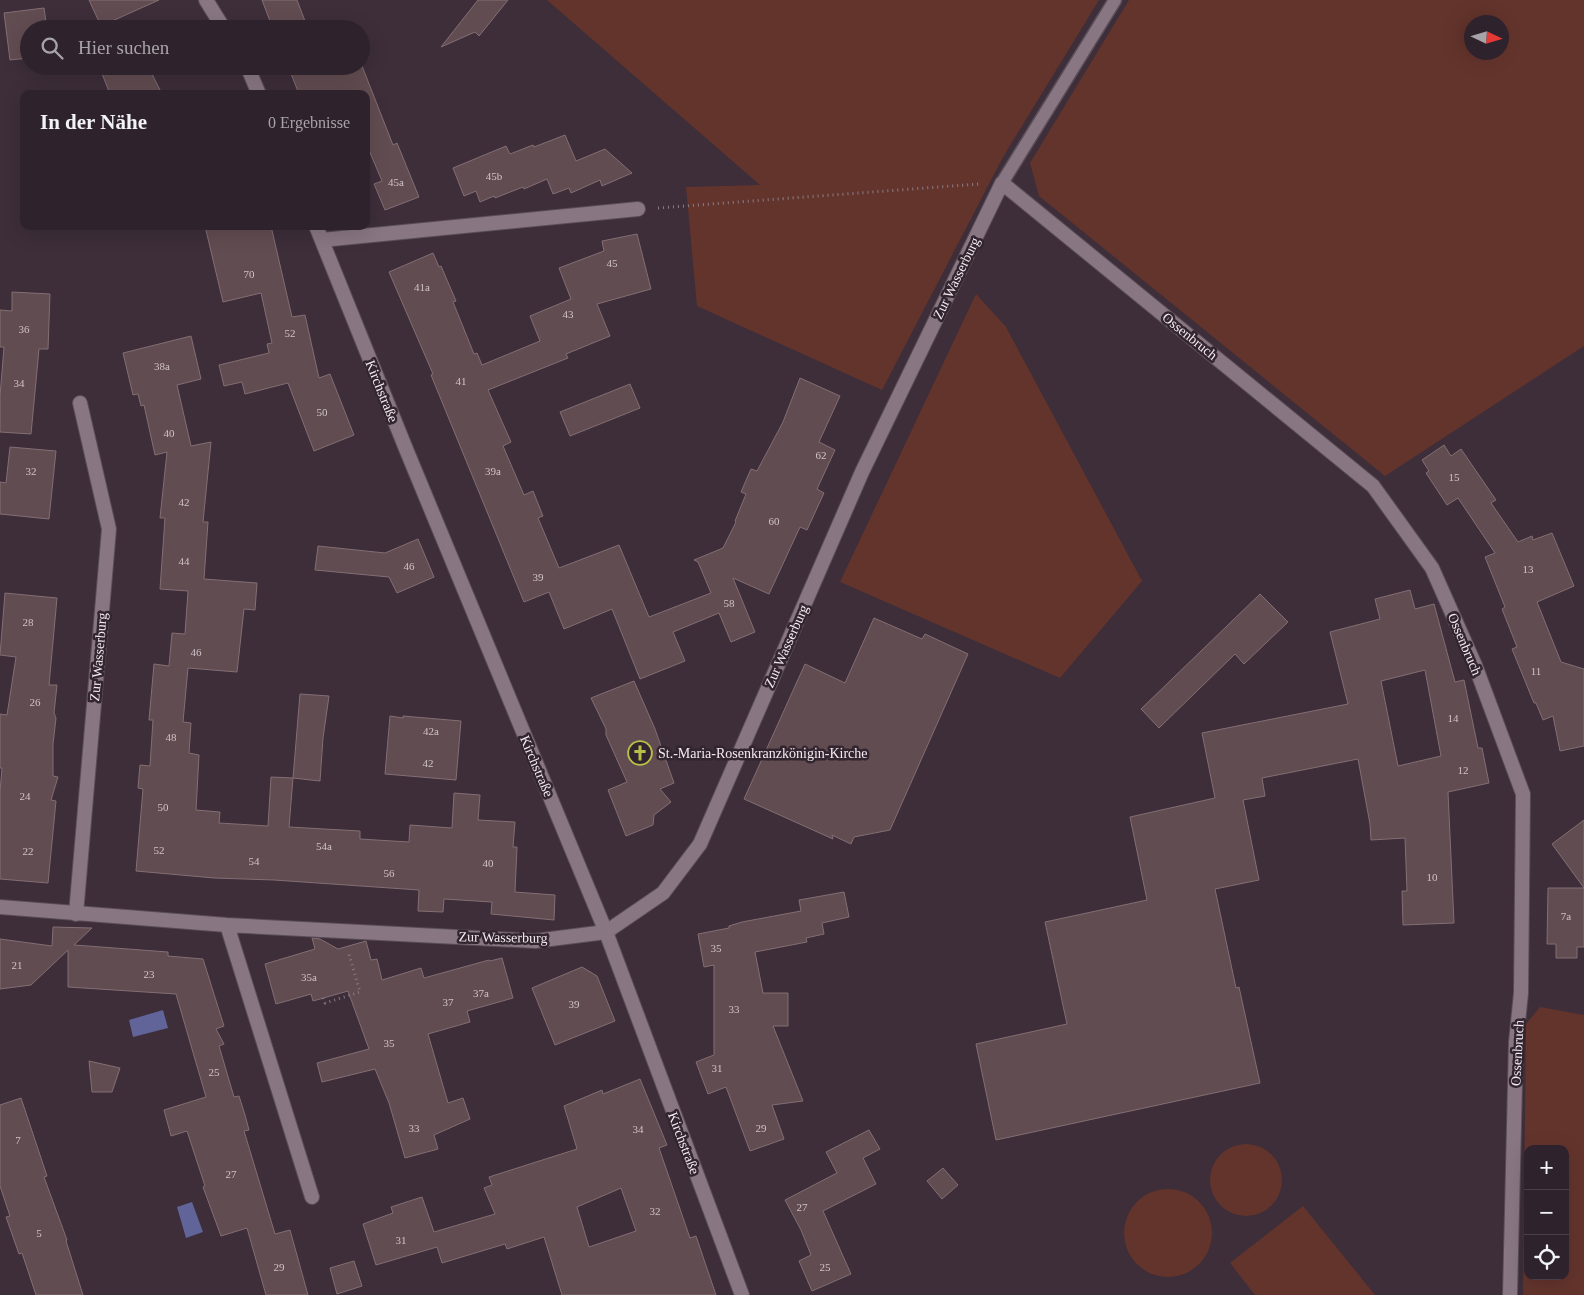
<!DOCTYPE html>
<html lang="de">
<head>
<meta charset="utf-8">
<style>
  :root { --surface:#2e222c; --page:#3a2f38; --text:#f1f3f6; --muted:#a7a4a9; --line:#493f48 }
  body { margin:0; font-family:"Times New Roman",serif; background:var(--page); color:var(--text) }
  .controls { position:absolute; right:15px; bottom:15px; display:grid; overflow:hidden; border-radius:10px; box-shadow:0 5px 20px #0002 }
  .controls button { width:45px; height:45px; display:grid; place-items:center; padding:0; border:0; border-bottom:1px solid var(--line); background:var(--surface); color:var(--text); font:25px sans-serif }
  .compass { position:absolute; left:1464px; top:15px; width:45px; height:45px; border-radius:50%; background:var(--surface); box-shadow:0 5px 20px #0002; rotate:94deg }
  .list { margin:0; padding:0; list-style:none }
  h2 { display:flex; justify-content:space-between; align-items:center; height:65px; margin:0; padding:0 20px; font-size:21px }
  h2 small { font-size:16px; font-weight:400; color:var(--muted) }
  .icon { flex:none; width:28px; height:28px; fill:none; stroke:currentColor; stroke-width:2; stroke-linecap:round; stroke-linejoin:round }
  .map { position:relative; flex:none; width:1584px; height:1295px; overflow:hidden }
  .search { position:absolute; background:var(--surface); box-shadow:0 5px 20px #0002; left:20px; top:20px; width:350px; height:55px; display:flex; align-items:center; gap:12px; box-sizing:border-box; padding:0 18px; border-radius:28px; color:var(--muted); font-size:19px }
  .panel { position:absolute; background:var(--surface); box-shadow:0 5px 20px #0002; left:20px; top:90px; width:350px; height:140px; border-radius:10px }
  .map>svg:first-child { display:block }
</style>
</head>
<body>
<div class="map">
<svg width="1584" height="1295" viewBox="0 0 1584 1295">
  <rect width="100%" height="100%" fill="#3d2e3a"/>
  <path fill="#63342c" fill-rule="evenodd" d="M 547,0 L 1099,0 L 1003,157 L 882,390 L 697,306 L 686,187 L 760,185 Z
    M 1129,0 L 1584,0 L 1584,346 L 1385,476 L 1039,196 L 1030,163 ZM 1472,22 L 1502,22 L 1502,52 L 1472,52 Z
    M 976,294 L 1006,327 L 1142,581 L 1060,678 L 840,582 Z
    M 1540,1007 L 1584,1015 L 1584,1295 L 1523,1295 L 1526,1024 ZM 1528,1149 L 1565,1149 L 1565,1276 L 1528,1276 Z
    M1210 1180a36 36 0 1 1 72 0a36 36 0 1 1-72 0Z
    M1124 1233a44 44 0 1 1 88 0a44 44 0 1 1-88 0Z
    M 1303,1206 L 1375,1295 L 1255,1295 L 1230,1263 Z"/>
  <path fill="#606499" d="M 163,1010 L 168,1028 L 133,1037 L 129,1020 Z
    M 192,1202 L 203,1232 L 186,1238 L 177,1207 Z"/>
  <path fill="#614c51" stroke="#836e73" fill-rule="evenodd" d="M 89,0 L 159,0 L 101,26 Z
    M 262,0 L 297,0 L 308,29 L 273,29 Z
    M 478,0 L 508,0 L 479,36 L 475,32 L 441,47 Z
    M 44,8 L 47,29 L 29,29 L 29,58 L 10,60 L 4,13 Z
    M 99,66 L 148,66 L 162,94 L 110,94 Z
    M 288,66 L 362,66 L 393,145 L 397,143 L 419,197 L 385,210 L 374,184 L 382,181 L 366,143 L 366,94 L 299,94 Z
    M 565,135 L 576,161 L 605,149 L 632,173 L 602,186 L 600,180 L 571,193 L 569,188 L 553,194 L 547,179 L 524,189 L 523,187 L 495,198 L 494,196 L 480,202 L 476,191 L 464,196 L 453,168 L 506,146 L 510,154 L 533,145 L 534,147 Z
    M 205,226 L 271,226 L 292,317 L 305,315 L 319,378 L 330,374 L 354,435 L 314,451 L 288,383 L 245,394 L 242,382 L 224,386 L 219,365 L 269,353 L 267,344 L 272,343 L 261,293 L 223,302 Z
    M 637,234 L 651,289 L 597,304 L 610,336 L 566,354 L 568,358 L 488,390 L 511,442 L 503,446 L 524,495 L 533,491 L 543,516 L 538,518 L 559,568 L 619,545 L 649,617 L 711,593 L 698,562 L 694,560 L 723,548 L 736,522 L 735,521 L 746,494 L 741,492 L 751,469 L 757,471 L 783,422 L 800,378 L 840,396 L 819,442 L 835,450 L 817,489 L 824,493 L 807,530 L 800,527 L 769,594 L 733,578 L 755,632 L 731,642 L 719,613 L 673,632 L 685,661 L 640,679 L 612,609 L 564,629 L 549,592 L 524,602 L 431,375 L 433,374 L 389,272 L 433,253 L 439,267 L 441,266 L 456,301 L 453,302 L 474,354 L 477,353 L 482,365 L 540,341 L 530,316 L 571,299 L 559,268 L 604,251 L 602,241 Z
    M 12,292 L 50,294 L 48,349 L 39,349 L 31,434 L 0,432 L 0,396 L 4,347 L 0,347 L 0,310 L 12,311 Z
    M 191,336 L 201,379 L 177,385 L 191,446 L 211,442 L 203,522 L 208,522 L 204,579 L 257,583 L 255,610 L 244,609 L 237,672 L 188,668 L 183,722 L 191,723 L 189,753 L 199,755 L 196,810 L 220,812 L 219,823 L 268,826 L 271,777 L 293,778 L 289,827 L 360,831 L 360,839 L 409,842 L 410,825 L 452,828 L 454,793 L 480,795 L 478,820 L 515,822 L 513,847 L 517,847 L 515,892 L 555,895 L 554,920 L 491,914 L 492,902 L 444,899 L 443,912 L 418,911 L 419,890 L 274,880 L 214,878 L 136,871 L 143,789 L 138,788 L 140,765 L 150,766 L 153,720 L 149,720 L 154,664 L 169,666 L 172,633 L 185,634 L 188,591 L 160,589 L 165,518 L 160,518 L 167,452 L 155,455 L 144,405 L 141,406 L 138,394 L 133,395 L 123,353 Z
    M 630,384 L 640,408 L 570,436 L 560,412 Z
    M 1444,445 L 1451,456 L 1461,449 L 1496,500 L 1491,503 L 1518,542 L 1532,536 L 1533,540 L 1552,533 L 1574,586 L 1537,602 L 1561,662 L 1584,669 L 1584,746 L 1560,751 L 1553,716 L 1543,720 L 1536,703 L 1534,703 L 1512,649 L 1517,647 L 1502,609 L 1505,607 L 1485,557 L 1495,553 L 1458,498 L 1447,505 L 1426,473 L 1429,471 L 1422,460 Z
    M 10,447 L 56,451 L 49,519 L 0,514 L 0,482 L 6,483 Z
    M 418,539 L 434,577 L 397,593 L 389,577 L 315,570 L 318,546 L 385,553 Z
    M 1410,590 L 1415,609 L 1434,604 L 1455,682 L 1464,680 L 1478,748 L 1482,748 L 1489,783 L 1448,792 L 1454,923 L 1403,925 L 1402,891 L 1407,891 L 1405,838 L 1371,840 L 1370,824 L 1358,759 L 1262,778 L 1265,796 L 1243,800 L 1259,880 L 1215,889 L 1236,988 L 1239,987 L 1260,1083 L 996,1140 L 976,1044 L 1067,1024 L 1045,922 L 1147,900 L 1130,817 L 1215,798 L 1202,733 L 1348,704 L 1330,632 L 1380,619 L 1375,599 ZM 1425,670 L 1441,756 L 1398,766 L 1381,681 Z
    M 5,593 L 57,598 L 49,685 L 57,685 L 54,713 L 56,718 L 53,744 L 53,776 L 58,777 L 51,800 L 56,801 L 48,883 L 0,879 L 0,792 L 2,768 L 0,768 L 0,714 L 7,715 L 16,657 L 0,655 Z
    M 1260,594 L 1288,622 L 1244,664 L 1235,654 L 1159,728 L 1141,709 Z
    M 874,618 L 922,639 L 925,634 L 968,654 L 890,830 L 854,837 L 851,844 L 832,835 L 833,839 L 744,799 L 805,664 L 845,683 Z
    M 634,681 L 655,729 L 674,783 L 660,789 L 671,802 L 654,815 L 653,825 L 626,836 L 608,790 L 627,782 L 606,735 L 606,729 L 591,698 Z
    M 300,694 L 329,696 L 323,738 L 320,781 L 293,778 Z
    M 390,716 L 403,718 L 403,716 L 461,721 L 456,780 L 385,774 Z
    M 1584,820 L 1584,947 L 1577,947 L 1577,958 L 1556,958 L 1556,944 L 1547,944 L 1548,888 L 1584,888 L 1552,844 Z
    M 844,892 L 849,917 L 822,923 L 824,934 L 806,938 L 807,942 L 755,952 L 763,993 L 788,993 L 788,1026 L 773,1026 L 803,1101 L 772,1105 L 784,1139 L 750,1151 L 726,1087 L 708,1094 L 696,1062 L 714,1055 L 714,965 L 704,967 L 698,934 L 729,928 L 729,926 L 742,922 L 801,911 L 799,900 Z
    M 53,927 L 92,928 L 74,945 L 168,952 L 168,956 L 203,959 L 224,1026 L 216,1029 L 224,1044 L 219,1046 L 234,1097 L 239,1096 L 245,1115 L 249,1130 L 244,1131 L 275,1234 L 290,1230 L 308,1295 L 266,1295 L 247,1228 L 221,1236 L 203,1187 L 205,1186 L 187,1131 L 171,1136 L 164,1110 L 206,1097 L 176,994 L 68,987 L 68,950 L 31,985 L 0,989 L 0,939 L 52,946 Z
    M 312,938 L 320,939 L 338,949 L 366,941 L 371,960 L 377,959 L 382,980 L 421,968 L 424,978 L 489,960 L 490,961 L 502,958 L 513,998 L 467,1011 L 470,1022 L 428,1034 L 448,1103 L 463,1098 L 470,1119 L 434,1135 L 438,1149 L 405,1158 L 389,1103 L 375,1069 L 322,1082 L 317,1063 L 369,1049 L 348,991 L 313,1001 L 311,994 L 276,1004 L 265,964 L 315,949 Z
    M 582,967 L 597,976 L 615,1021 L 555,1045 L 532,988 Z
    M 89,1061 L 120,1068 L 112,1092 L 92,1092 Z
    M 640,1079 L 667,1145 L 659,1148 L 690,1238 L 696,1236 L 716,1295 L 562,1295 L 544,1237 L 507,1249 L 505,1244 L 442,1263 L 437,1247 L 376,1265 L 363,1224 L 393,1213 L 391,1207 L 422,1197 L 434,1232 L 495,1214 L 484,1188 L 492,1185 L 489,1177 L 577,1149 L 564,1106 L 602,1090 L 603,1094 ZM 621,1188 L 636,1231 L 589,1247 L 577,1207 Z
    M 21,1098 L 47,1176 L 44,1177 L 67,1240 L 66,1241 L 83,1295 L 36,1295 L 22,1253 L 19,1254 L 6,1217 L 10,1216 L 0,1186 L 0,1105 Z
    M 869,1130 L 880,1149 L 863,1158 L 876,1184 L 823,1211 L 851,1274 L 812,1291 L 799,1261 L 811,1255 L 801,1230 L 785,1200 L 837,1173 L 826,1152 Z
    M 943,1168 L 958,1185 L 942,1199 L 927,1181 Z
    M 354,1261 L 362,1286 L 337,1294 L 330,1268 Z"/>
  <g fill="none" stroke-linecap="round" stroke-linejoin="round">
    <g stroke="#5a4d57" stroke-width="15">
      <path id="service" d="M 1002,183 L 1115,0"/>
    </g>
    <g stroke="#5a4d57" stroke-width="16">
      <path id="minor" d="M 322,240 L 638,209
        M 0,907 L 227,925 L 535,941 L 606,932 L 663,893 L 700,844 L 862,472 L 1002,183 L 1373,486 L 1432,568 L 1475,665 L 1523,794 L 1521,993 L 1516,1042 L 1510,1295
        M 76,914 L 109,529 L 80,403
        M 227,925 L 312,1197"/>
    </g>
    <g stroke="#5a4d57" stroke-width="16">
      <path id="tertiary" d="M 206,0 L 224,29
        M 247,66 L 259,94
        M 316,226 L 406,449 L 606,932 L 742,1295"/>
    </g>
    <path stroke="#897c86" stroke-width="3" stroke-dasharray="1 4" stroke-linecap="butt" d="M 658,208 L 979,184
      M 323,998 L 325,1003 L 360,992 L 348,951"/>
    <use href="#service" stroke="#887783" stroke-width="12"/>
    <use href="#minor" stroke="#887783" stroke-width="14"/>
    <use href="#tertiary" stroke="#887783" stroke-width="14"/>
  </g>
  <defs>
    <g id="church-ring" transform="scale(1.25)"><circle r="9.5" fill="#33252f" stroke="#b8c147" stroke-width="1.5"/><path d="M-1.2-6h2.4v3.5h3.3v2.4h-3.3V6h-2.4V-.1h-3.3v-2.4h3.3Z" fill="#b8c147"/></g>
  </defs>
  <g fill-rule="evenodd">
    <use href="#church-ring" x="640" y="753"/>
  </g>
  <g text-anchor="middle" stroke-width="5" stroke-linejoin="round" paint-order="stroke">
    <g font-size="11" fill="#cfc2c9">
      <text x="494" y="180">45b</text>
      <text x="396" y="186">45a</text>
      <text x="612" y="267">45</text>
      <text x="249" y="278">70</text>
      <text x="422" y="291">41a</text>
      <text x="568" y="318">43</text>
      <text x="24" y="333">36</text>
      <text x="290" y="337">52</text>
      <text x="162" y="370">38a</text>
      <text x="461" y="385">41</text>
      <text x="19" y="387">34</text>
      <text x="322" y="416">50</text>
      <text x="169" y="437">40</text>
      <text x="821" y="459">62</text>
      <text x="31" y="475">32</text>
      <text x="493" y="475">39a</text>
      <text x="1454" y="481">15</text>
      <text x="184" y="506">42</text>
      <text x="774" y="525">60</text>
      <text x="184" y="565">44</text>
      <text x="409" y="570">46</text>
      <text x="1528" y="573">13</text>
      <text x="538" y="581">39</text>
      <text x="729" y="607">58</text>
      <text x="28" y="626">28</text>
      <text x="196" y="656">46</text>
      <text x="1536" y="675">11</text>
      <text x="35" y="706">26</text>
      <text x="1453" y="722">14</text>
      <text x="431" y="735">42a</text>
      <text x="171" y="741">48</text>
      <text x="428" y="767">42</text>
      <text x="1463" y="774">12</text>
      <text x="25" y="800">24</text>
      <text x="163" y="811">50</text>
      <text x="324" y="850">54a</text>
      <text x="159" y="854">52</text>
      <text x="28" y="855">22</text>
      <text x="254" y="865">54</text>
      <text x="488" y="867">40</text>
      <text x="389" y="877">56</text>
      <text x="1432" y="881">10</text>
      <text x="1566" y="920">7a</text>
      <text x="716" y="952">35</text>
      <text x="17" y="969">21</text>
      <text x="149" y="978">23</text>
      <text x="309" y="981">35a</text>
      <text x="481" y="997">37a</text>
      <text x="448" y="1006">37</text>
      <text x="574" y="1008">39</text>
      <text x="734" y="1013">33</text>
      <text x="389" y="1047">35</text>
      <text x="717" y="1072">31</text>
      <text x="214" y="1076">25</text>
      <text x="414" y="1132">33</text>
      <text x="761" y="1132">29</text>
      <text x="638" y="1133">34</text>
      <text x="18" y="1144">7</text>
      <text x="231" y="1178">27</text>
      <text x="802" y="1211">27</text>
      <text x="655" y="1215">32</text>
      <text x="39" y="1237">5</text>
      <text x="401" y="1244">31</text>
      <text x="279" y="1271">29</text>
      <text x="825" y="1271">25</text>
    </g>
    <g font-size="14" fill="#f4eaf1" stroke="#33252f">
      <text transform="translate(956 278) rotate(-64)" y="5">Zur Wasserburg</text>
      <text transform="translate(1190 336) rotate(39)" y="5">Ossenbruch</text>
      <text transform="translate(382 391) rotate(68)" y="5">Kirchstraße</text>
      <text transform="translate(1465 644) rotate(67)" y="5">Ossenbruch</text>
      <text transform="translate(786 646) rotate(-66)" y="5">Zur Wasserburg</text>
      <text transform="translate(98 657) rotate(-85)" y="5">Zur Wasserburg</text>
      <text transform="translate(537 766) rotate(67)" y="5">Kirchstraße</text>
      <text transform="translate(503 937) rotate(1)" y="5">Zur Wasserburg</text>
      <text transform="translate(1517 1053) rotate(-87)" y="5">Ossenbruch</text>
      <text transform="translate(684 1143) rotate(69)" y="5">Kirchstraße</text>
    </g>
    <g font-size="14" fill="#f4eaf1" stroke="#33252f" text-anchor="start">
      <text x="658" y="758">St.-Maria-Rosenkranzkönigin-Kirche</text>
    </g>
  </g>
</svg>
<div class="controls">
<button>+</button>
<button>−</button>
<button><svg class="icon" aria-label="locate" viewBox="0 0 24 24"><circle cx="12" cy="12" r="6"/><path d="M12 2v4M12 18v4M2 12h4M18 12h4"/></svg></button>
</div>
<svg class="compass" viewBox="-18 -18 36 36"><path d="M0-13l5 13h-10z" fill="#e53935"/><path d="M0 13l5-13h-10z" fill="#a7a4a9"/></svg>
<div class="search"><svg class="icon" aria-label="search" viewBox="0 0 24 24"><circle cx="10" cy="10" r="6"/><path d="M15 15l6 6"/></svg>Hier suchen</div>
<section class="panel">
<h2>In der Nähe<small>0 Ergebnisse</small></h2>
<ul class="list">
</ul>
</section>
</div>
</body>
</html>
